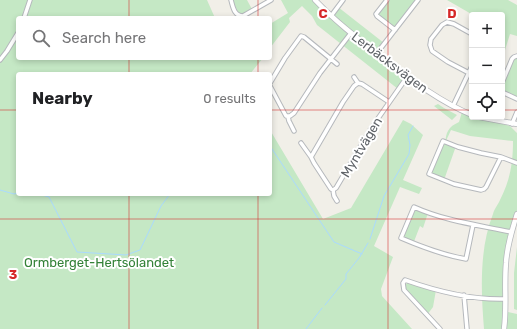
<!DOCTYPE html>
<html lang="en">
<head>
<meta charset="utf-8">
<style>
  :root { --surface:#fff; --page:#f6f6f6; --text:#202124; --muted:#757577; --line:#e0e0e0 }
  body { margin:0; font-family:Rubik,sans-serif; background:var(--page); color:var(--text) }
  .controls { position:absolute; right:12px; top:12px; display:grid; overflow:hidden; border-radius:4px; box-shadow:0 2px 6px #0003 }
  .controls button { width:36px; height:36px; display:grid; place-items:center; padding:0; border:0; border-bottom:1px solid var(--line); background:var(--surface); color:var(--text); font:20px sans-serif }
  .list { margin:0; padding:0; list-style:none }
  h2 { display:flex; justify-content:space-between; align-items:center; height:52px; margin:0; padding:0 16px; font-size:17px }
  h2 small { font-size:13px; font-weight:400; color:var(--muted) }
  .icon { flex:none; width:22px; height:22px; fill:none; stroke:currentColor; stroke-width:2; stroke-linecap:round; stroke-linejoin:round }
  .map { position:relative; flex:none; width:517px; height:329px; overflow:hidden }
  .search { position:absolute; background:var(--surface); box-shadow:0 2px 6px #0003; left:16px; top:16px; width:256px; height:44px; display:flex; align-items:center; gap:10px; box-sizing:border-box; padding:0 14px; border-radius:4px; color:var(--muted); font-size:15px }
  .panel { position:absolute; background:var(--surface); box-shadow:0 2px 6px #0003; left:16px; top:72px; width:256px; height:124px; border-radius:4px }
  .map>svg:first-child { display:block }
</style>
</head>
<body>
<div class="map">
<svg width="517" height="329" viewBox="0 0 517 329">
  <rect width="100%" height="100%" fill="#f1efe8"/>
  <path fill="#c5e8c5" d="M 0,0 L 207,0 L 215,18 L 18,18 L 18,58 L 263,58 L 250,74 L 18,74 L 18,194 L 270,194 L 270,130 L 323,219 L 351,208 L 403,120 L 411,124 L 423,135 L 403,180 L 422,188 L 419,194 L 400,187 L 374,246 L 393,257 L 381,289 L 382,296 L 412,329 L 0,329 Z
    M 231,0 L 247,0 L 253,11 L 244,16 L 237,16 Z
    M 281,0 L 315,0 L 330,15 L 338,7 L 384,43 L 377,53 L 407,77 L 398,89 L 317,25 L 312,16 L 302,6 L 289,18 L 290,22 L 270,48 L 270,24 L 288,13 Z
    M 387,0 L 417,0 L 395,30 L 377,16 Z
    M 447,0 L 508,0 L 517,5 L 517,36 L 510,34 L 505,50 L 502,49 L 502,15 L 473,15 Z
    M 517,56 L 517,98 L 502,92 L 502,83 L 512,59 Z
    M 438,104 L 444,108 L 457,115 L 452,120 L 434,106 Z
    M 462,112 L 472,117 L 477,117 L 510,126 L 517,133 L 517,213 L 511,231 L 505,279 L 508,312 L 517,314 L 517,329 L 484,329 C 481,292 479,249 493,214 C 494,209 498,205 500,200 C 510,180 513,164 513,141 L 470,136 L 451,130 L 445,143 L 456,146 L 444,180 L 429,174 L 442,145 L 445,144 C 446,132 448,127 459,122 Z
    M 414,207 L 428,213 L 423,228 L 420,226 L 413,244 L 400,238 Z
    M 517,247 L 517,310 L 514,309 L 514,273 Z
    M 408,282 L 436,290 L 433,307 L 427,315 L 406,290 L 406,284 Z"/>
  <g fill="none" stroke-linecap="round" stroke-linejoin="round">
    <path stroke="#aadaff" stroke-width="1" d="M 270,146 L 334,242 L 362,254
      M 0,190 L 14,194 L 18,193
      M 39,194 L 49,197 L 77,252 L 126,255 L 140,250 L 161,206 L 170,194
      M 370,239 L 384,196 L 409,154 L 410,145 L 408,135 L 413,126
      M 325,305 L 346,279 L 346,274 L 359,258 L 368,243
      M 306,329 L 322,308"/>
    <g stroke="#b5b8bc" stroke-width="5.5">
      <path id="minor" d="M 231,0 C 233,7 234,16 243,16 L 271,0
        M 387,0 L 376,14 L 377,16 L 395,30
        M 331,16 L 343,0
        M 24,18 L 30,0
        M 377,53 L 418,0
        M 0,60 L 7,51 L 18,33
        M 469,73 L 448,62 L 432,51 L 430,45 L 431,39 L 442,25 L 447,22 L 454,24 L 472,34
        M 354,77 L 358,83
        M 270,83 L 285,58 L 301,36 L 304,37 L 337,64
        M 502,83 L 512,59 L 514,57 L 517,56
        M 270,86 L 286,116 L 290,116 L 294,113 L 320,73 L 351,33
        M 502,92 L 517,99
        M 389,102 L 362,84 L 358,83 L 354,86 L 343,102 L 311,157 L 314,163 L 331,189 L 333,190 L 336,188 L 372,127 L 407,77
        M 453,106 L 472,66
        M 288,117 L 289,121 L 294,131
        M 512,124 L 517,112
        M 301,143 L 311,157
        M 501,157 L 486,187 L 484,189 L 481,190 L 454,184 L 429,174 L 443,141 L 458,147 L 481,153 L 501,157 L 517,163
        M 333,190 L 334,196 L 337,201
        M 473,225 L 466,259 C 443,255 422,247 401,238 L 414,207 C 445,221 478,225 511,232
        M 464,295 L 467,329
        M 440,329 L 404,290 L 403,283 L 405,280 C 436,291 471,300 505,299"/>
    </g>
    <g stroke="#b5b8bc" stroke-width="6">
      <path id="tertiary" d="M 315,0 C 335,21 357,38 380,56 C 409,78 438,101 472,115
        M 479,117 L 517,124
        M 504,329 C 507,307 504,285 506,263 C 507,246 512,230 517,214"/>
    </g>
    <use href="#minor" stroke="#fff" stroke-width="3.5"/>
    <use href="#tertiary" stroke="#fff" stroke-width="4.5"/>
  </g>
  <path fill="none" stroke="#d62828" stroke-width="1" stroke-opacity="0.55" d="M 129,0 L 129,18M 258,0 L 258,18M 388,0 L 388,329M 129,58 L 129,74M 258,58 L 258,74M 0,110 L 18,110M 270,110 L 472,110M 502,110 L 517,110M 129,194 L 129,329M 258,194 L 258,329M 0,219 L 517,219"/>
  <g text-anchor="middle" stroke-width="4" stroke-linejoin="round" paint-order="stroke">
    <g font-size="13" fill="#5f6368" stroke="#fff">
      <text transform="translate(390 62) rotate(37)" y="5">Lerbäcksvägen</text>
      <text transform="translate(361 147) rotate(-59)" y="5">Myntvägen</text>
    </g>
    <g font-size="13" fill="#348238" stroke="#fff">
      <text x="99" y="267">Ormberget-Hertsölandet</text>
    </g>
  </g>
  <g font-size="13" text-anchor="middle" font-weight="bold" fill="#d62828" stroke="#fff" stroke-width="4" stroke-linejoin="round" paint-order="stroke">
    <text x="323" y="18">C</text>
    <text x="452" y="18">D</text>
    <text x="13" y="279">3</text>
  </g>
</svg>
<div class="controls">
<button>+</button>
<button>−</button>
<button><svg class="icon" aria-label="locate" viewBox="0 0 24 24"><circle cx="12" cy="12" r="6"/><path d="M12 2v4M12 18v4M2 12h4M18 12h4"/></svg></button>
</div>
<div class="search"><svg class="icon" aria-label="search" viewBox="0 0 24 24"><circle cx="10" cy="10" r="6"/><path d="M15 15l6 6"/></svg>Search here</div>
<section class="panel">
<h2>Nearby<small>0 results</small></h2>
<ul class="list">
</ul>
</section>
</div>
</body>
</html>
